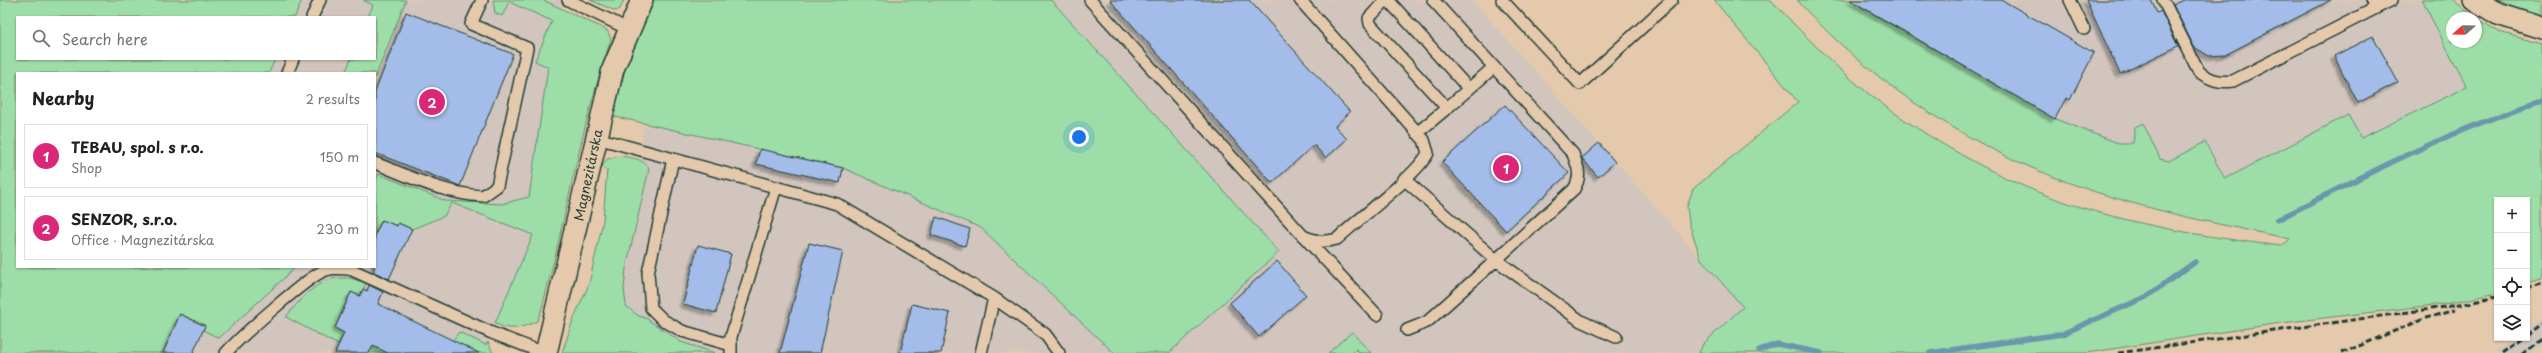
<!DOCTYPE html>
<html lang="en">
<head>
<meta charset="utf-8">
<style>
  :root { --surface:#fff; --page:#f6f6f6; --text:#202124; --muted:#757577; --line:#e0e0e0; --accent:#db2777 }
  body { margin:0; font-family:"Playpen Sans",sans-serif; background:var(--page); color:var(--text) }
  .controls { position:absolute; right:12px; bottom:12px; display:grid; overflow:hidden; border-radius:0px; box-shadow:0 1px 3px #0004 }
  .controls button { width:36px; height:36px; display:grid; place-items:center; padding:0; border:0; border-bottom:1px solid var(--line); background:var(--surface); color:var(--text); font:20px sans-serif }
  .compass { position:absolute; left:2446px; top:12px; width:36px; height:36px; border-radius:50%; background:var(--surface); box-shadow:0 1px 3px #0004; rotate:250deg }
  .you { position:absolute; left:1079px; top:137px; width:14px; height:14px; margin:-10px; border:3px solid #fff; border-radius:50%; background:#1a73e8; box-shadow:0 0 0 6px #1a73e833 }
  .badge { display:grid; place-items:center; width:26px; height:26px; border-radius:50%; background:var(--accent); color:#fff; font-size:13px; font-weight:700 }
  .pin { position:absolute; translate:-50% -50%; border:2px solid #fff; box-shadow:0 1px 4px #0006 }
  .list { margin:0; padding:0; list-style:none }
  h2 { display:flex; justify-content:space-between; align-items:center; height:52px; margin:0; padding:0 16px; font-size:17px }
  h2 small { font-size:13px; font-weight:400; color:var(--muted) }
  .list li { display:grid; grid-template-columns:26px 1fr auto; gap:12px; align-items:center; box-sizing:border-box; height:64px; margin:0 8px 8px; padding:0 8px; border:1px solid var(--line); border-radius:0px }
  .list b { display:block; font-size:15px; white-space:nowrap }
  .list p { margin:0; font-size:13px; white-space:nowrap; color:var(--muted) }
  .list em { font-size:13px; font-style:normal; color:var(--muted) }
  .icon { flex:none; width:22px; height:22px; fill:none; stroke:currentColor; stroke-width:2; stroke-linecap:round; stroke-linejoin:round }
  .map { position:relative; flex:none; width:2542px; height:353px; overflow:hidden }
  .search { position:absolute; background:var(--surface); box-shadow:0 1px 3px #0004; left:16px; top:16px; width:360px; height:44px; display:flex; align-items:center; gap:10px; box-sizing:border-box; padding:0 14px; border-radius:0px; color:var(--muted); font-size:15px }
  .panel { position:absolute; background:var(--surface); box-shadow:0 1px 3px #0004; left:16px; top:72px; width:360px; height:196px; border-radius:0px }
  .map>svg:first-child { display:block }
</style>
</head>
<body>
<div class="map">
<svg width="2542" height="353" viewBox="0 0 2542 353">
  <defs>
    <filter id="shadow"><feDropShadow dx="-3.5" dy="3.5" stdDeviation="1" flood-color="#0004"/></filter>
  </defs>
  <rect width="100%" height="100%" fill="#e5c9ac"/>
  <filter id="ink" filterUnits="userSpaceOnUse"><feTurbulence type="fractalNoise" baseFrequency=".025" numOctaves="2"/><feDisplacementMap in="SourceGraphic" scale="8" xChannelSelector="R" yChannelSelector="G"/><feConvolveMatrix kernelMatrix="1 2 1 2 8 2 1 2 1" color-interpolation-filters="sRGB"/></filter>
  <g filter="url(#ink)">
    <path fill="#d1c5be" d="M 190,0 L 565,0 L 539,58 L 557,66 L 533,235 L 486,345 L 487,353 L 0,353 L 45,267 L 375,267 L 375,73 L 150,73 L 158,59 L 375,59 L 375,17 L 181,17 Z
      M 1051,0 L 1472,0 L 1744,307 L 1703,344 L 1699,353 L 1169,353 L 1279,252 Z
      M 1834,0 L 2422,0 L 2467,87 L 2361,138 L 2348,116 L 2225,179 L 2205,142 L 2169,161 L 2061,137 Z
      M 645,124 L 843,168 L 981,228 L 1114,353 L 639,353 L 604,317 Z
      M 2542,319 L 2542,346 L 2531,353 L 2494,353 L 2515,338 L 2527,338 L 2527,330 Z"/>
    <path fill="#9ddea8" stroke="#5e8e6e" d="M 0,0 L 302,0 L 295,17 L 17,17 L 17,59 L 275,59 L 269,73 L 17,73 L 17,267 L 296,267 L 219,338 L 203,330 L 205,325 L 180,314 L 163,353 L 0,353 Z
      M 363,0 L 406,0 L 375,78 L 375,73 L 345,73 L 351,59 L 375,59 L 375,17 L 368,17 L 373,5 Z
      M 493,0 L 543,0 L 607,30 L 611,39 C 580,128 566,221 541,311 L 537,321 C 522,328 510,332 495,323 L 533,235 L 452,203 L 444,216 L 412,229 L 398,223 L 397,226 L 382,220 L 375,235 L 375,184 L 378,174 L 446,201 L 501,204 L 529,197 L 548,67 L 535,61 L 552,21 L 509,2 L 502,16 L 495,13 Z
      M 590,0 L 624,0 L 620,9 L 616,11 Z
      M 650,0 L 1051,0 L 1279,252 L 1169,353 L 1114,353 L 981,228 L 843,168 L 612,116 L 636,29 Z
      M 1714,0 L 1771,0 C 1808,39 1845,78 1889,109 C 1936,143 2004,181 2059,200 C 2131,225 2206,237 2281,246 L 2291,239 C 2212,223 2130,207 2054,177 C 1957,139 1866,77 1797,0 L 1865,0 L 1861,7 L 2055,119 L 2118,143 L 2133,143 L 2135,127 L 2143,123 L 2160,159 L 2169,161 L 2205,142 L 2225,179 L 2348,115 L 2361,138 L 2467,87 L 2422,0 L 2453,0 L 2475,18 L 2452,18 L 2452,42 L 2476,42 L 2476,18 L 2499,32 L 2542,44 L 2542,279 L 2527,283 L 2527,200 L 2497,200 L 2497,293 L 2451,303 L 2281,323 L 2086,353 L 1699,353 L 1703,344 L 1743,307 L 1701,259 L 1689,223 L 1687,206 L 1693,189 L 1798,102 Z
      M 2499,0 L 2542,0 L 2542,16 L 2521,11 Z
      M 621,156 C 631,158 644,158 649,169 L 626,268 L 624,289 L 626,306 L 637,315 L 647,319 L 681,342 L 715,353 L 562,353 L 573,320 L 589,284 L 603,221 L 607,170 L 601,168 L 607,159 Z
      M 336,278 L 350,278 L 366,283 L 360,296 L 351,292 L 335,328 L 344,333 L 338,345 L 286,317 C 299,301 314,282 336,278 Z
      M 459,332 L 486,345 L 488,342 L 493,353 L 465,353 L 453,340 Z
      M 1352,332 L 1371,353 L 1360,353 L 1356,349 L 1352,353 L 1328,353 Z
      M 373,346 L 388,353 L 369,353 Z"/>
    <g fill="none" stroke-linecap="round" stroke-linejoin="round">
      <path stroke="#6997ab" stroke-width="5.5" d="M 2277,220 C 2363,176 2450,130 2542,101
        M 1759,350 L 1777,344 L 1821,353
        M 1930,353 L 2062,334 L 2146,297 L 2195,262"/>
    </g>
    <path fill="#a3bce9" stroke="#1f3d34" filter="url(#shadow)" d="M 1110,0 L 1249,0 L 1350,112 L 1335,126 L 1347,139 L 1326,158 L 1314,145 L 1272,183 Z
      M 1850,0 L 2002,0 L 2094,53 L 2070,100 L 2066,98 L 2055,119 Z
      M 2086,0 L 2151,0 L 2157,13 L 2161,11 L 2178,46 L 2120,74 Z
      M 2184,0 L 2331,0 L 2225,55 L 2209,56 L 2194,47 L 2173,5 Z
      M 406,12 L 513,54 L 460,186 L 375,153 L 375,92 Z
      M 2373,36 L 2398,82 L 2358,103 L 2334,56 Z
      M 1505,105 L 1569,173 L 1506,231 L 1442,162 Z
      M 1599,143 L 1615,162 L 1598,177 L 1582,158 Z
      M 760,149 L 843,168 L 840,183 L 756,164 Z
      M 936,217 L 970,229 L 965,246 L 931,235 Z
      M 382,220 L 397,226 L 398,223 L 412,229 L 389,279 L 374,272 L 375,235 Z
      M 809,243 L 843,251 L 820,353 L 780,353 Z
      M 698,245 L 731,254 L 716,313 L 683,304 Z
      M 1277,261 L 1306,295 L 1259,337 L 1230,303 Z
      M 369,285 L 383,292 L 378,304 L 479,353 L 388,353 L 373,346 L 369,353 L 335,353 L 344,333 L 335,328 L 351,292 L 360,296 L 363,289 L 367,291 Z
      M 912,304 L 950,313 L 941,353 L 900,353 Z
      M 180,314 L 205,326 L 193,353 L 163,353 Z"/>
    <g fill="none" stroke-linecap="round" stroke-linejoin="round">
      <g stroke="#1f3d34" stroke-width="14">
        <path id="lane" d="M 568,0 L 628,29
          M 1090,0 L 1303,236 C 1315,241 1323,243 1337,239 C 1356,221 1419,173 1428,153 L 1424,140 L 1300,0
          M 1386,0 L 1369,18 L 1370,24 L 1447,108 L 1417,133
          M 1388,0 L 1469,89
          M 1433,0 L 1573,154 C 1578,167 1582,176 1574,189 L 1496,260 L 1581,321 L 1616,337
          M 1502,0 L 1580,84 L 1672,0
          M 2070,0 L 2084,29
          M 2163,0 L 2199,72 C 2211,80 2219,83 2233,81 L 2376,8 L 2372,0
          M 2376,8 L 2392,0
          M 312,17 L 320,0
          M 287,73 L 293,59
          M 1447,108 L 1494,67
          M 597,138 L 837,204 L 994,298 L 981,353
          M 673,159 L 648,273 L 651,308 L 663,320 L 682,331 L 731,345
          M 375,163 C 410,177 445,194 483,196 L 497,186 L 527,48 L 471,24 L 482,0
          M 1404,179 L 1496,260 L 1427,322 L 1407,330
          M 1306,239 L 1377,315
          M 994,298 L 1045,334 L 1059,353
          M 226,353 C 239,338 309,275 326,270 C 334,267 342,269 350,269 L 492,333 L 544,353
          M 731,353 L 731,337 L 776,187"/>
      </g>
      <g stroke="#1f3d34" stroke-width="24">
        <path id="street" d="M 2475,0 L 2498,14 L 2542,28
          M 546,353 L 613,69 L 642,0"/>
      </g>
      <use href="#lane" stroke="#e5c9ac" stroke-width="11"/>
      <use href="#street" stroke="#e5c9ac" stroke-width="21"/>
      <path stroke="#1f3d34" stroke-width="3" stroke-dasharray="6 3" stroke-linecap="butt" d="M 2527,288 L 2542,284
        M 2527,335 L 2542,324
        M 2118,353 L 2459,305 L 2497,297
        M 2342,353 L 2426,318 L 2455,310
        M 2501,353 L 2522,338
        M 2522,353 L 2542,339"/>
    </g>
  </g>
  <g text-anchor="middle" stroke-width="3.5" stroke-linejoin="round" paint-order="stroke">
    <g font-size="13" fill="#1f3d34" stroke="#e5c9ac">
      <text transform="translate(588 175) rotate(-78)" y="5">Magnezitárska</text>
    </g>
  </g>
</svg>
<div class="controls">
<button>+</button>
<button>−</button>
<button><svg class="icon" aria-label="locate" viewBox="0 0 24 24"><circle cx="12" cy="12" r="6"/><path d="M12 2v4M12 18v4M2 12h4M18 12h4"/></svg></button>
<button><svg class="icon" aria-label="layers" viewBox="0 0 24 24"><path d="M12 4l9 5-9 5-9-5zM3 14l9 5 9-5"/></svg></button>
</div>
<svg class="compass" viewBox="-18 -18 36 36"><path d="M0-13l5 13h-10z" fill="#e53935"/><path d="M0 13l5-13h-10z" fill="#757577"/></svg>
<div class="you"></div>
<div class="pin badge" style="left:1506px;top:168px">1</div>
<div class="pin badge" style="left:432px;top:102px">2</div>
<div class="search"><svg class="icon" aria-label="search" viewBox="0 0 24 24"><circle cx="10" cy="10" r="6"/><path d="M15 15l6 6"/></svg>Search here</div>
<section class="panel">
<h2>Nearby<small>2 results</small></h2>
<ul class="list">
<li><span class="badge">1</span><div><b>TEBAU, spol. s r.o.</b><p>Shop</p></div><em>150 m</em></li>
<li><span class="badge">2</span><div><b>SENZOR, s.r.o.</b><p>Office · Magnezitárska</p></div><em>230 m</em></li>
</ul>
</section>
</div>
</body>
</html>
